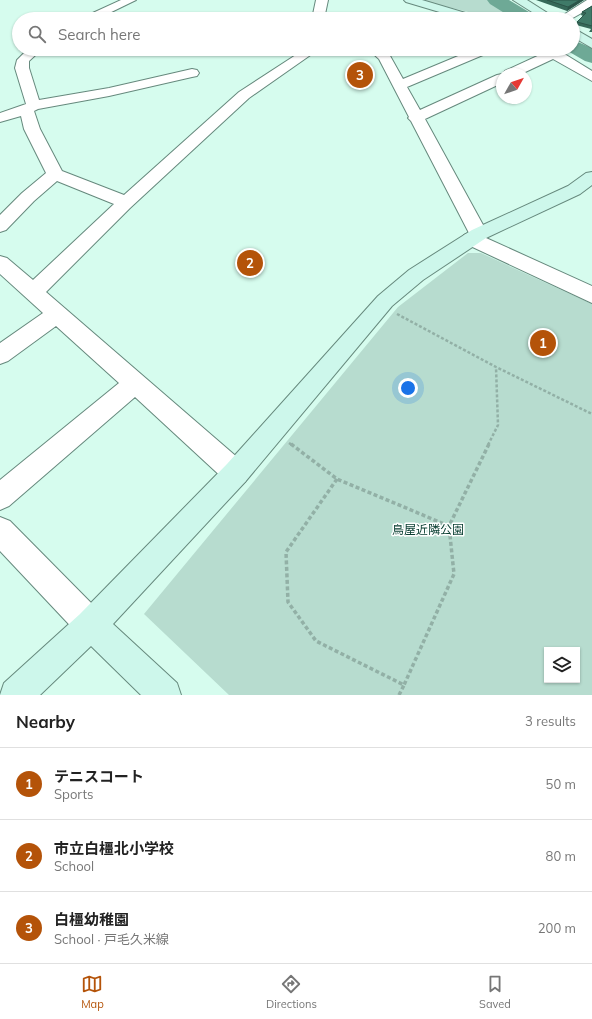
<!DOCTYPE html>
<html lang="en">
<head>
<meta charset="utf-8">
<style>
  :root { --surface:#fff; --page:#f6f6f6; --text:#222; --muted:#767676; --line:#e0e0e0; --accent:#b45309 }
  body { margin:0; font-family:Mulish,"Noto Sans JP",sans-serif; background:var(--page); color:var(--text) }
  .controls { position:absolute; right:12px; bottom:12px; display:grid; overflow:hidden; border-radius:0px; box-shadow:0 1px 3px #0004 }
  .controls button { width:36px; height:36px; display:grid; place-items:center; padding:0; border:0; border-bottom:1px solid var(--line); background:var(--surface); color:var(--text); font:20px sans-serif }
  .compass { position:absolute; left:496px; top:68px; width:36px; height:36px; border-radius:50%; background:var(--surface); box-shadow:0 1px 3px #0004; rotate:50deg }
  .you { position:absolute; left:408px; top:388px; width:14px; height:14px; margin:-10px; border:3px solid #fff; border-radius:50%; background:#1a73e8; box-shadow:0 0 0 6px #1a73e833 }
  .badge { display:grid; place-items:center; width:26px; height:26px; border-radius:50%; background:var(--accent); color:#fff; font-size:13px; font-weight:700 }
  .pin { position:absolute; translate:-50% -50%; border:2px solid #fff; box-shadow:0 1px 4px #0006 }
  .list { margin:0; padding:0; list-style:none }
  h2 { display:flex; justify-content:space-between; align-items:center; height:52px; margin:0; padding:0 16px; font-size:17px }
  h2 small { font-size:13px; font-weight:400; color:var(--muted) }
  .list li { display:grid; grid-template-columns:26px 1fr auto; gap:12px; align-items:center; box-sizing:border-box; height:72px; padding:0 16px; border-top:1px solid var(--line) }
  .list b { display:block; font-size:15px; white-space:nowrap }
  .list p { margin:0; font-size:13px; white-space:nowrap; color:var(--muted) }
  .list em { font-size:13px; font-style:normal; color:var(--muted) }
  .icon { flex:none; width:22px; height:22px; fill:none; stroke:currentColor; stroke-width:2; stroke-linecap:round; stroke-linejoin:round }
  .map { position:relative; flex:none; width:592px; height:695px; overflow:hidden }
  .search { position:absolute; background:var(--surface); box-shadow:0 1px 3px #0004; left:12px; right:12px; top:12px; height:44px; display:flex; align-items:center; gap:10px; box-sizing:border-box; padding:0 14px; border-radius:22px; color:var(--muted); font-size:15px }
  .sheet { height:268px; background:var(--surface) }
  nav { display:flex; justify-content:space-around; align-items:center; box-sizing:border-box; height:56px; border-top:1px solid var(--line); background:var(--surface); font-size:11px; color:var(--muted) }
  nav a { display:grid; justify-items:center; gap:2px }
  nav .on { color:var(--accent) }
  .map>svg:first-child { display:block }
</style>
</head>
<body>
<div class="map">
<svg width="592" height="695" viewBox="0 0 592 695">
  <rect width="100%" height="100%" fill="#d6fcee"/>
  <path fill="#b7dccf" fill-rule="evenodd" d="M 419,0 L 491,0 L 518,19 L 497,19 Z
    M 468,253 L 481,253 L 592,304 L 592,695 L 229,695 L 144,614 L 398,307 ZM 547,650 L 577,650 L 577,680 L 547,680 Z"/>
  <g fill="none" stroke-linecap="round" stroke-linejoin="round">
    <path fill="#6ea996" fill-rule="evenodd" d="M 487,0 L 509,0 L 534,15 L 537,19 L 514,19 L 490,4 Z
      M 573,40 L 592,48 L 592,63 L 585,61 L 566,50 L 565,49 L 573,49 Z"/>
    <g stroke="#66897d" stroke-width="2">
      <path id="street" d="M 121,0 L 136,0 L 97,19 L 82,19 L 84,17 Z
        M 316,0 L 328,0 L 324,19 L 312,19 Z
        M 587,0 L 592,0 L 592,7 L 571,19 L 557,19 Z
        M 28,49 L 42,49 L 29,61 L 29,68 L 39,100 L 109,88 L 192,69 L 197,70 L 199,73 L 197,76 L 192,77 L 109,96 L 38,109 L 34,111 L 40,129 L 62,171 L 124,195 L 239,92 L 305,49 L 319,49 L 249,98 L 130,208 L 46,292 L 245,464 L 249,473 L 245,482 L 236,485 L 227,482 L 135,397 L 9,506 L 0,510 L 0,480 L 119,383 L 56,326 L 8,361 L 0,364 L 0,343 L 43,313 L 0,274 L 0,256 L 7,258 L 33,280 L 114,204 L 57,181 L 34,201 L 6,230 L 0,232 L 0,215 L 22,193 L 46,173 L 24,129 L 21,116 L 0,122 L 0,113 L 26,104 L 15,68 L 17,60 Z
        M 144,49 L 157,49 L 157,50 L 151,54 L 147,53 Z
        M 368,49 L 382,49 L 389,54 L 403,79 L 475,49 L 492,49 L 490,52 L 407,87 L 420,110 L 497,75 L 502,74 L 502,83 L 425,119 L 488,234 L 486,238 L 592,286 L 592,303 L 464,243 L 462,239 L 464,235 L 469,233 L 411,121 L 408,118 L 409,117 L 379,59 Z
        M 540,49 L 558,50 L 592,71 L 592,81 L 553,59 L 521,74 L 503,74 L 505,71 L 544,53 Z
        M 0,517 L 10,521 L 102,614 L 106,625 L 102,636 L 91,640 L 80,636 L 0,551 Z"/>
    </g>
    <g stroke="#66897d" stroke-width="2">
      <path id="secondary" d="M 404,0 L 422,0 L 479,17 L 481,19 L 463,19 L 406,2 Z
        M 513,0 L 527,0 L 557,19 L 543,19 Z
        M 573,28 L 592,39 L 592,48 L 573,37 Z
        M 592,172 L 592,185 L 580,194 L 486,238 L 423,280 L 392,306 L 245,482 L 113,624 L 177,683 L 181,695 L 141,695 L 91,646 L 40,695 L 0,695 L 4,683 L 80,614 L 227,464 L 378,296 L 409,270 L 472,230 L 568,186 L 586,173 Z"/>
    </g>
    <path stroke="#92b0a6" stroke-width="2.5" stroke-dasharray="3 2" stroke-linecap="butt" d="M 397,314 L 496,367 L 592,414
      M 289,443 L 292,445
      M 488,445 L 498,425 L 496,367"/>
    <path stroke="#92b0a6" stroke-width="3.5" stroke-dasharray="4 2.5" stroke-linecap="butt" d="M 291,444 L 337,479 L 449,526 L 489,444
      M 337,479 L 286,552 L 288,602 L 316,641 L 404,685 L 454,574 L 449,526
      M 399,695 L 404,685"/>
    <use href="#street" fill="#fff" fill-rule="evenodd"/>
    <use href="#secondary" fill="#cdf7eb" fill-rule="evenodd"/>
  </g>
  <path fill="#366959" d="M 536,0 L 584,0 L 567,11 Z
    M 592,6 L 592,32 L 589,32 L 591,29 L 576,25 L 577,22 L 583,16 L 581,15 L 582,12 Z"/>
  <path fill="#2c5549" d="M 580,0 L 584,0 L 567,11 L 568,7 Z"/>
  <path fill="#3f7a68" stroke="#2c5549" d="M 547,0 L 580,0 L 568,7 Z
    M 592,6 L 592,26 L 577,22 L 586,13 L 582,12 Z"/>
  <g text-anchor="middle" stroke-width="3" stroke-linejoin="round" paint-order="stroke">
    <g font-size="12" fill="#0b4033" stroke="#fff">
      <text x="428" y="534">鳥屋近隣公園</text>
    </g>
  </g>
</svg>
<div class="controls">
<button><svg class="icon" aria-label="layers" viewBox="0 0 24 24"><path d="M12 4l9 5-9 5-9-5zM3 14l9 5 9-5"/></svg></button>
</div>
<svg class="compass" viewBox="-18 -18 36 36"><path d="M0-13l5 13h-10z" fill="#e53935"/><path d="M0 13l5-13h-10z" fill="#767676"/></svg>
<div class="you"></div>
<div class="pin badge" style="left:543px;top:343px">1</div>
<div class="pin badge" style="left:250px;top:263px">2</div>
<div class="pin badge" style="left:360px;top:75px">3</div>
<div class="search"><svg class="icon" aria-label="search" viewBox="0 0 24 24"><circle cx="10" cy="10" r="6"/><path d="M15 15l6 6"/></svg>Search here</div>
</div>
<section class="sheet">
<h2>Nearby<small>3 results</small></h2>
<ul class="list">
<li><span class="badge">1</span><div><b>テニスコート</b><p>Sports</p></div><em>50 m</em></li>
<li><span class="badge">2</span><div><b>市立白橿北小学校</b><p>School</p></div><em>80 m</em></li>
<li><span class="badge">3</span><div><b>白橿幼稚園</b><p>School · 戸毛久米線</p></div><em>200 m</em></li>
</ul>
</section>
<nav>
<a class="on"><svg class="icon" aria-label="map" viewBox="0 0 24 24"><path d="M3 6l6-2 6 2 6-2v14l-6 2-6-2-6 2zM9 4v14M15 6v14"/></svg>Map</a>
<a><svg class="icon" aria-label="directions" viewBox="0 0 24 24"><path d="M12 3l9 9-9 9-9-9zM9 14v-3h6M13 9l2 2-2 2"/></svg>Directions</a>
<a><svg class="icon" aria-label="saved" viewBox="0 0 24 24"><path d="M7 4h10v16l-5-4-5 4z"/></svg>Saved</a>
</nav>
</body>
</html>
